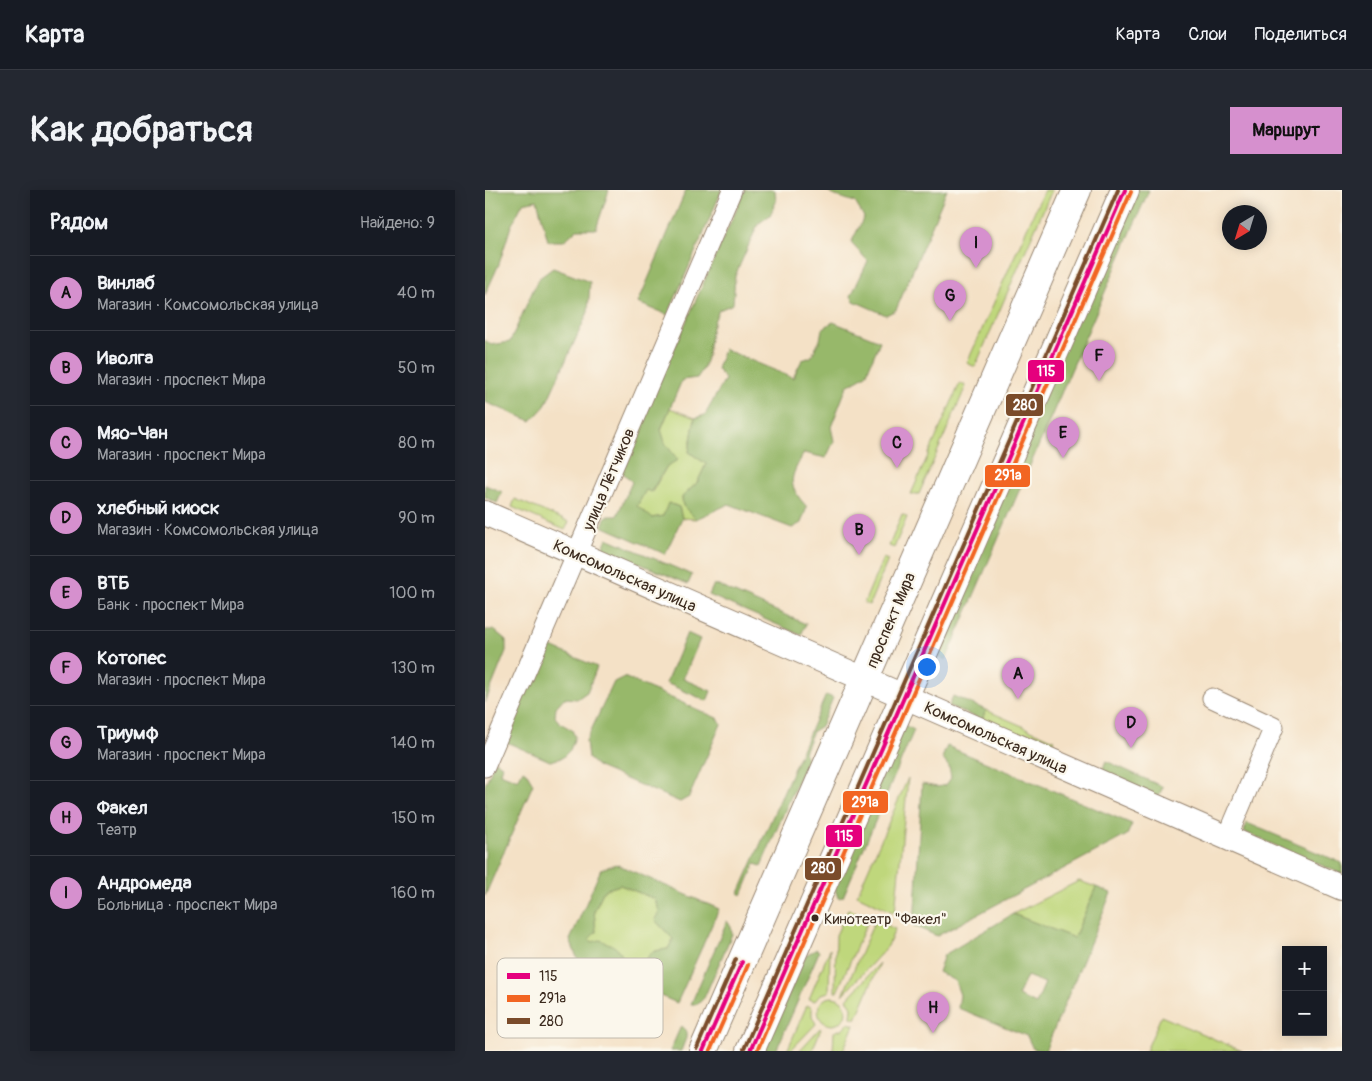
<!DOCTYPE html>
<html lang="ru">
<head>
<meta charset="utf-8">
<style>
  :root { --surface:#171b24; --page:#242831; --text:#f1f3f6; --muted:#9ea1a6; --line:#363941; --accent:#d690ce }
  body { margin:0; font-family:Pangolin,sans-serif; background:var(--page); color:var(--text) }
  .controls { position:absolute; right:15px; bottom:15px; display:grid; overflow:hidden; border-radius:0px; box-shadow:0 2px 12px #0003 }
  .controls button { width:45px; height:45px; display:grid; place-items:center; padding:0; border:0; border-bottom:1px solid var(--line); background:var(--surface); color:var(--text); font:25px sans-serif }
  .compass { position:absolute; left:737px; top:15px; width:45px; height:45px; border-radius:50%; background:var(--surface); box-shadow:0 2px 12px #0003; rotate:218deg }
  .you { position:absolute; left:441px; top:476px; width:18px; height:18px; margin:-12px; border:4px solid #fff; border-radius:50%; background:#1a73e8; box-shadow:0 0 0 8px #1a73e833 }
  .badge { display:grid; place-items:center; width:32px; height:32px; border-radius:50%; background:var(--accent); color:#111; font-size:16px; font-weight:700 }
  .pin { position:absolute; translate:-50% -41px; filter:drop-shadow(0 1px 2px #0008) }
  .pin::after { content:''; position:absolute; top:26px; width:18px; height:15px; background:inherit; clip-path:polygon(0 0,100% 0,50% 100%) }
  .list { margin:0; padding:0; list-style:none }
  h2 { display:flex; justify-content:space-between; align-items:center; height:65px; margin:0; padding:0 20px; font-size:21px }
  h2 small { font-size:16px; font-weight:400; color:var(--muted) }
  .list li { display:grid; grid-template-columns:32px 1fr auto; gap:15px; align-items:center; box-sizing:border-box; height:75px; padding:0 20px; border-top:1px solid var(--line) }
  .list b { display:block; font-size:19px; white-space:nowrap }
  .list p { margin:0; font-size:16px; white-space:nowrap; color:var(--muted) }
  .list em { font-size:16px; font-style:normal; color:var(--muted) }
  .map { position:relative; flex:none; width:857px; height:861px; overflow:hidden; border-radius:0px }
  header { display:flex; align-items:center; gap:30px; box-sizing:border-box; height:70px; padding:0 25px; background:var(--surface); border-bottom:1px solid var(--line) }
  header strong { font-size:24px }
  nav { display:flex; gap:28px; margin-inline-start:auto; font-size:18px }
  .intro { display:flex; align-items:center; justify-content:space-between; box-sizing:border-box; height:120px; padding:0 30px }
  h1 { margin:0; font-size:35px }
  .button { padding:12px 22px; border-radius:0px; background:var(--accent); color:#111; font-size:18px; font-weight:700 }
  main { display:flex; gap:30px; padding:0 30px }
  aside { flex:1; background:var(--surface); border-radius:0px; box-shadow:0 2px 12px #0003 }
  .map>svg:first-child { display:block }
</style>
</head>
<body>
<header>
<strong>Карта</strong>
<nav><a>Карта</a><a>Слои</a><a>Поделиться</a></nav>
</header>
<div class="intro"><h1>Как добраться</h1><a class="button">Маршрут</a></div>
<main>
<aside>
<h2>Рядом<small>Найдено: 9</small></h2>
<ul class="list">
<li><span class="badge">A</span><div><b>Винлаб</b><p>Магазин · Комсомольская улица</p></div><em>40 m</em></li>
<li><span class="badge">B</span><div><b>Иволга</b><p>Магазин · проспект Мира</p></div><em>50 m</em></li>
<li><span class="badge">C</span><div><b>Мяо-Чан</b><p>Магазин · проспект Мира</p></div><em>80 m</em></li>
<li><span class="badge">D</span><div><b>хлебный киоск</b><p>Магазин · Комсомольская улица</p></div><em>90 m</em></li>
<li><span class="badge">E</span><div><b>ВТБ</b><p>Банк · проспект Мира</p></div><em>100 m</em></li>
<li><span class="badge">F</span><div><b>Котопес</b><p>Магазин · проспект Мира</p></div><em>130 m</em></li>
<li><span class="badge">G</span><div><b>Триумф</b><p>Магазин · проспект Мира</p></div><em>140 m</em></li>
<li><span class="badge">H</span><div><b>Факел</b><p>Театр</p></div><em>150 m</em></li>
<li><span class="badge">I</span><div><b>Андромеда</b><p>Больница · проспект Мира</p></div><em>160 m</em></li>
</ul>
</aside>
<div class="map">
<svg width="857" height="861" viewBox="0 0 857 861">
  <rect width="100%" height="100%" fill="#fbf7ec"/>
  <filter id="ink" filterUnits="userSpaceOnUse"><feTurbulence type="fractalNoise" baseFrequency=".02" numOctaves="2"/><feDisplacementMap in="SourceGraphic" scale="10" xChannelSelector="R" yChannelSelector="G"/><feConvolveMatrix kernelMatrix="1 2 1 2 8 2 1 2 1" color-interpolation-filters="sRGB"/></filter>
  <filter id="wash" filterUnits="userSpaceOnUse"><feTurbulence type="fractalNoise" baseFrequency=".0096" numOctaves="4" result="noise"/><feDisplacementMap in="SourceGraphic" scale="20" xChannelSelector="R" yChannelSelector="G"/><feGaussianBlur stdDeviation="1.12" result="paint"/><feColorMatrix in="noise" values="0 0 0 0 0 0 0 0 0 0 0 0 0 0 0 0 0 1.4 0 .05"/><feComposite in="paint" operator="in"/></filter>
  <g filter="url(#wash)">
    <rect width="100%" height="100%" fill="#f4e1c6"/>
    <path fill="#bfd77b" stroke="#7d804c" d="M 559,0 L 567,0 L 490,177 L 482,173 Z
      M 475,193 L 481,196 L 434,304 L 426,304 Z
      M 185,218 L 210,228 L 204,262 L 221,274 L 212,293 L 197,307 L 198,316 L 211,329 L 197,328 L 194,317 L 184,313 L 178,326 L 166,328 L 152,316 L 161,299 L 167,302 L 182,276 L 180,253 L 176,240 Z
      M 30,309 L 84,332 L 80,340 L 27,317 Z
      M 417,324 L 422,327 L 409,358 L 404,356 Z
      M 398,368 L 403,370 L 384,415 L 379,413 Z
      M 501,520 L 569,550 L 565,560 L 497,530 Z
      M 423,588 L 410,722 L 410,723 L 372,705 Z
      M 594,691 L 611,697 L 589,748 L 528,724 Z
      M 135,695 L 170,709 L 174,721 L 170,730 L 188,749 L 183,759 L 169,761 L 164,784 L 159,788 L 151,786 L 142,780 L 139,771 L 103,749 L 111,742 L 109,721 L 119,700 Z
      M 363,719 L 384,728 L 352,802 L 350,802 L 351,745 Z
      M 390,730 L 410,739 L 403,756 L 358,805 Z
      M 345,759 L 344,802 L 336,804 L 330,811 L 324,809 Z
      M 395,773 L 371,829 L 366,827 L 367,817 L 362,809 Z
      M333 821a14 14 0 1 1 28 0a14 14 0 1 1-28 0Z
      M 322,815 L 327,818 L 327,826 L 331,834 L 305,861 L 302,861 Z
      M 676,826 L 757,861 L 661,861 Z
      M 363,833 L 369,835 L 358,861 L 348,861 L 349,842 L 357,839 Z
      M 335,838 L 336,839 L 327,861 L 314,861 Z"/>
    <path fill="#97b86b" stroke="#697144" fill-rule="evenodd" d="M 0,0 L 124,0 L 111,39 L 92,39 L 79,51 L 63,51 L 52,10 L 38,13 L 26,36 L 14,74 L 0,105 Z
      M 201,0 L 237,0 L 183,125 L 153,113 Z
      M 260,0 L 290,0 L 291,12 L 285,25 L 273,34 L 250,86 L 248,114 L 234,120 C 231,127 227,135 226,142 C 223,161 224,172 212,188 L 197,190 L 176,239 L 180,253 L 193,270 L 182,276 L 166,302 L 161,300 L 152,316 L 167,328 L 178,326 L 183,313 L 194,317 L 197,328 L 180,364 L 117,336 L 121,326 L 132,326 L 147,292 L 135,280 Z
      M 341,0 L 462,0 L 411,120 L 401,125 L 369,111 L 366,106 L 383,71 L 366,53 L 379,27 L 370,12 L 347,5 Z
      M 646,0 L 664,0 L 461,470 L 446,463 Z
      M 68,78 L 105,92 L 103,122 L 60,216 L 46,231 L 0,212 L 0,150 L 6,155 L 25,152 L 53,89 Z
      M 348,132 L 395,151 L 381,185 L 362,196 L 346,237 L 349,251 L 341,268 L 319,263 C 305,288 301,294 322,317 L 316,333 L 307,338 L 244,314 L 211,329 L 198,316 L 197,307 L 212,293 L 221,274 L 204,262 L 210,228 L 220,225 L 240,189 L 232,179 L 239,159 L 308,188 L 317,170 L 326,167 L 335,150 L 337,139 Z
      M 0,295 L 17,302 L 12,313 L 0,307 Z
      M 122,348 L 207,385 L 203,394 L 118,358 Z
      M 229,394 L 321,434 L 316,445 L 224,405 Z
      M 0,440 L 9,440 L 21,450 L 21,461 L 0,513 Z
      M 202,443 L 215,449 L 198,489 L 226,501 L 222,511 L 181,493 Z
      M 60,454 L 112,477 L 102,502 L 92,509 L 79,508 L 71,517 L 70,527 L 75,533 L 87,540 L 90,547 L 85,560 L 77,568 L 65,571 L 19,551 Z
      M 139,487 L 234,529 L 236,534 L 204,607 L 195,612 L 113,577 L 103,568 L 101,551 L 129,492 Z
      M 341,505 L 348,508 L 336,536 L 328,541 L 319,562 L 322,569 L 276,676 L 270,674 L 257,705 L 254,703 Z
      M 468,506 L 501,520 L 497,530 L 464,516 Z
      M 419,535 L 429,540 L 358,707 L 353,708 L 349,695 Z
      M 462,556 L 647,634 L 642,645 L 452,746 L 429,736 L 437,594 L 452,597 L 461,595 L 466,588 L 464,577 L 457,568 Z
      M 10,571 L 17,575 L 15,583 L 33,590 L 38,580 L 41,582 L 48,594 L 0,706 L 0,595 Z
      M 621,571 L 678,597 L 673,607 L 616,583 Z
      M 762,633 L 857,673 L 857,684 L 759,642 Z
      M 131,674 L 234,719 L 192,813 L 93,770 L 85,750 L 116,679 ZM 135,695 L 170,709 L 174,721 L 170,730 L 188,749 L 183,759 C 167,761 163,761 159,778 L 163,784 L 159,788 C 135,782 144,768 130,757 C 126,754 120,752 115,750 L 107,752 L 104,749 L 111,742 L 109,721 L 119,700 Z
      M 611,697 L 626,703 L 560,861 L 548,859 L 542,846 L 473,818 L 475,805 L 470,791 L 453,782 L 459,765 L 528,724 L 589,748 ZM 542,786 L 560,793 L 551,814 L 533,806 Z
      M 242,731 L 246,737 L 247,744 L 219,808 L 213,814 L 206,814 Z
      M 332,759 L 334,762 L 291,861 L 279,861 L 321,765 Z
      M 196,836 L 201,841 L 201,848 L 196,861 L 185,861 Z"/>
  </g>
  <g filter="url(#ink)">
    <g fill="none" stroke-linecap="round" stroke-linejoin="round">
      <g stroke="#988672" stroke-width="21">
        <path id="minor" d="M 727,508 L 789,537 L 742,648
          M 0,577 L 247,0"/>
      </g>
      <g stroke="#988672" stroke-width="26">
        <path id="tertiary" d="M 0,323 L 857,698"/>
      </g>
      <g stroke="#988672" stroke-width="30">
        <path id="secondary" d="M 218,861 L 592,0
          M 265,861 L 640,0"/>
      </g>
      <use href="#minor" stroke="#fff" stroke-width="19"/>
      <use href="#tertiary" stroke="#fff" stroke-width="24"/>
      <use href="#secondary" stroke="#fff" stroke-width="28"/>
      <g stroke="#fbf7ec" stroke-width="8">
        <path id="bus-1" d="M 218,861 L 257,772
          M 265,861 L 640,0"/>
      </g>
      <g stroke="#fbf7ec" stroke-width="8">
        <path id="bus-2" d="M 225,861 L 263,775
          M 272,861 L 646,2"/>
      </g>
      <g stroke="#fbf7ec" stroke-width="8">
        <path id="bus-3" d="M 212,858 L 251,769
          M 259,859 L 633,0"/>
      </g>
      <use href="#bus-1" stroke="#e5007d" stroke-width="4"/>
      <use href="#bus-2" stroke="#f26522" stroke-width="4"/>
      <use href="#bus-3" stroke="#7a4b2a" stroke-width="4"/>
    </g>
  </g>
  <circle fill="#3b2a1e" stroke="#fbf7ec" stroke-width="2" cx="330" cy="728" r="4.5"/>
  <g text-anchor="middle" stroke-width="4.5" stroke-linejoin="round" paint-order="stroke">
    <g font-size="15" fill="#3b2a1e" stroke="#fbf7ec" text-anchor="start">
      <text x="339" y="734">Кинотеатр "Факел"</text>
    </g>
    <g font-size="16" fill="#3b2a1e" stroke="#fbf7ec">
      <text transform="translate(123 289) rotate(-67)" y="6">улица Лётчиков</text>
      <text transform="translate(140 385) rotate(24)" y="6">Комсомольская улица</text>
      <text transform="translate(405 430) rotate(-67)" y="6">проспект Мира</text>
      <text transform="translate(511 547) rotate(24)" y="6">Комсомольская улица</text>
    </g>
  </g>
  <rect x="12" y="768" width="166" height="80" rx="8" fill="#fbf7ec" stroke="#c1baae" stroke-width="1"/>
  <rect x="22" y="783" width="23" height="6" fill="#e5007d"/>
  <rect x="22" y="805" width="23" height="7" fill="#f26522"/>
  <rect x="22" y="828" width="23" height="6" fill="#7a4b2a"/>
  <g font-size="14" fill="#3b2a1e">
    <text x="54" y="791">115</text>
    <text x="54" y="813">291а</text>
    <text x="54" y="836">280</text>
  </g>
  <g stroke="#fbf7ec" stroke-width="2">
    <rect x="542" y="169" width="38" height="24" rx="5" fill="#e5007d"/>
    <rect x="520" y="203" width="39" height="24" rx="5" fill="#7a4b2a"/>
    <rect x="499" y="274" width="47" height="24" rx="5" fill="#f26522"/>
    <rect x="357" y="600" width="47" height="24" rx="5" fill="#f26522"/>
    <rect x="340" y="634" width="38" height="24" rx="5" fill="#e5007d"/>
    <rect x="319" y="667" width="38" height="24" rx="5" fill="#7a4b2a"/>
  </g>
  <g font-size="14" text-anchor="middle" font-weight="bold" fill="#fff">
    <text x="561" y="186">115</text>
    <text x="540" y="220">280</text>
    <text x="523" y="290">291а</text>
    <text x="380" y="617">291а</text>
    <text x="359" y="651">115</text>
    <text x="338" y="683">280</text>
  </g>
</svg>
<div class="controls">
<button>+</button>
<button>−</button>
</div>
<svg class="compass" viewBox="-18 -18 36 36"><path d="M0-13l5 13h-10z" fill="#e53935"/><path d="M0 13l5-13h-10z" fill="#9ea1a6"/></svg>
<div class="you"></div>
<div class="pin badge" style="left:533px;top:509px">A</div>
<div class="pin badge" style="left:374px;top:365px">B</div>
<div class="pin badge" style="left:412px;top:278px">C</div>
<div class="pin badge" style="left:646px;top:558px">D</div>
<div class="pin badge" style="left:578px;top:268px">E</div>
<div class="pin badge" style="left:614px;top:191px">F</div>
<div class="pin badge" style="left:465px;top:131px">G</div>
<div class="pin badge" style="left:448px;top:843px">H</div>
<div class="pin badge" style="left:491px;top:78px">I</div>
</div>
</main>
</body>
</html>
